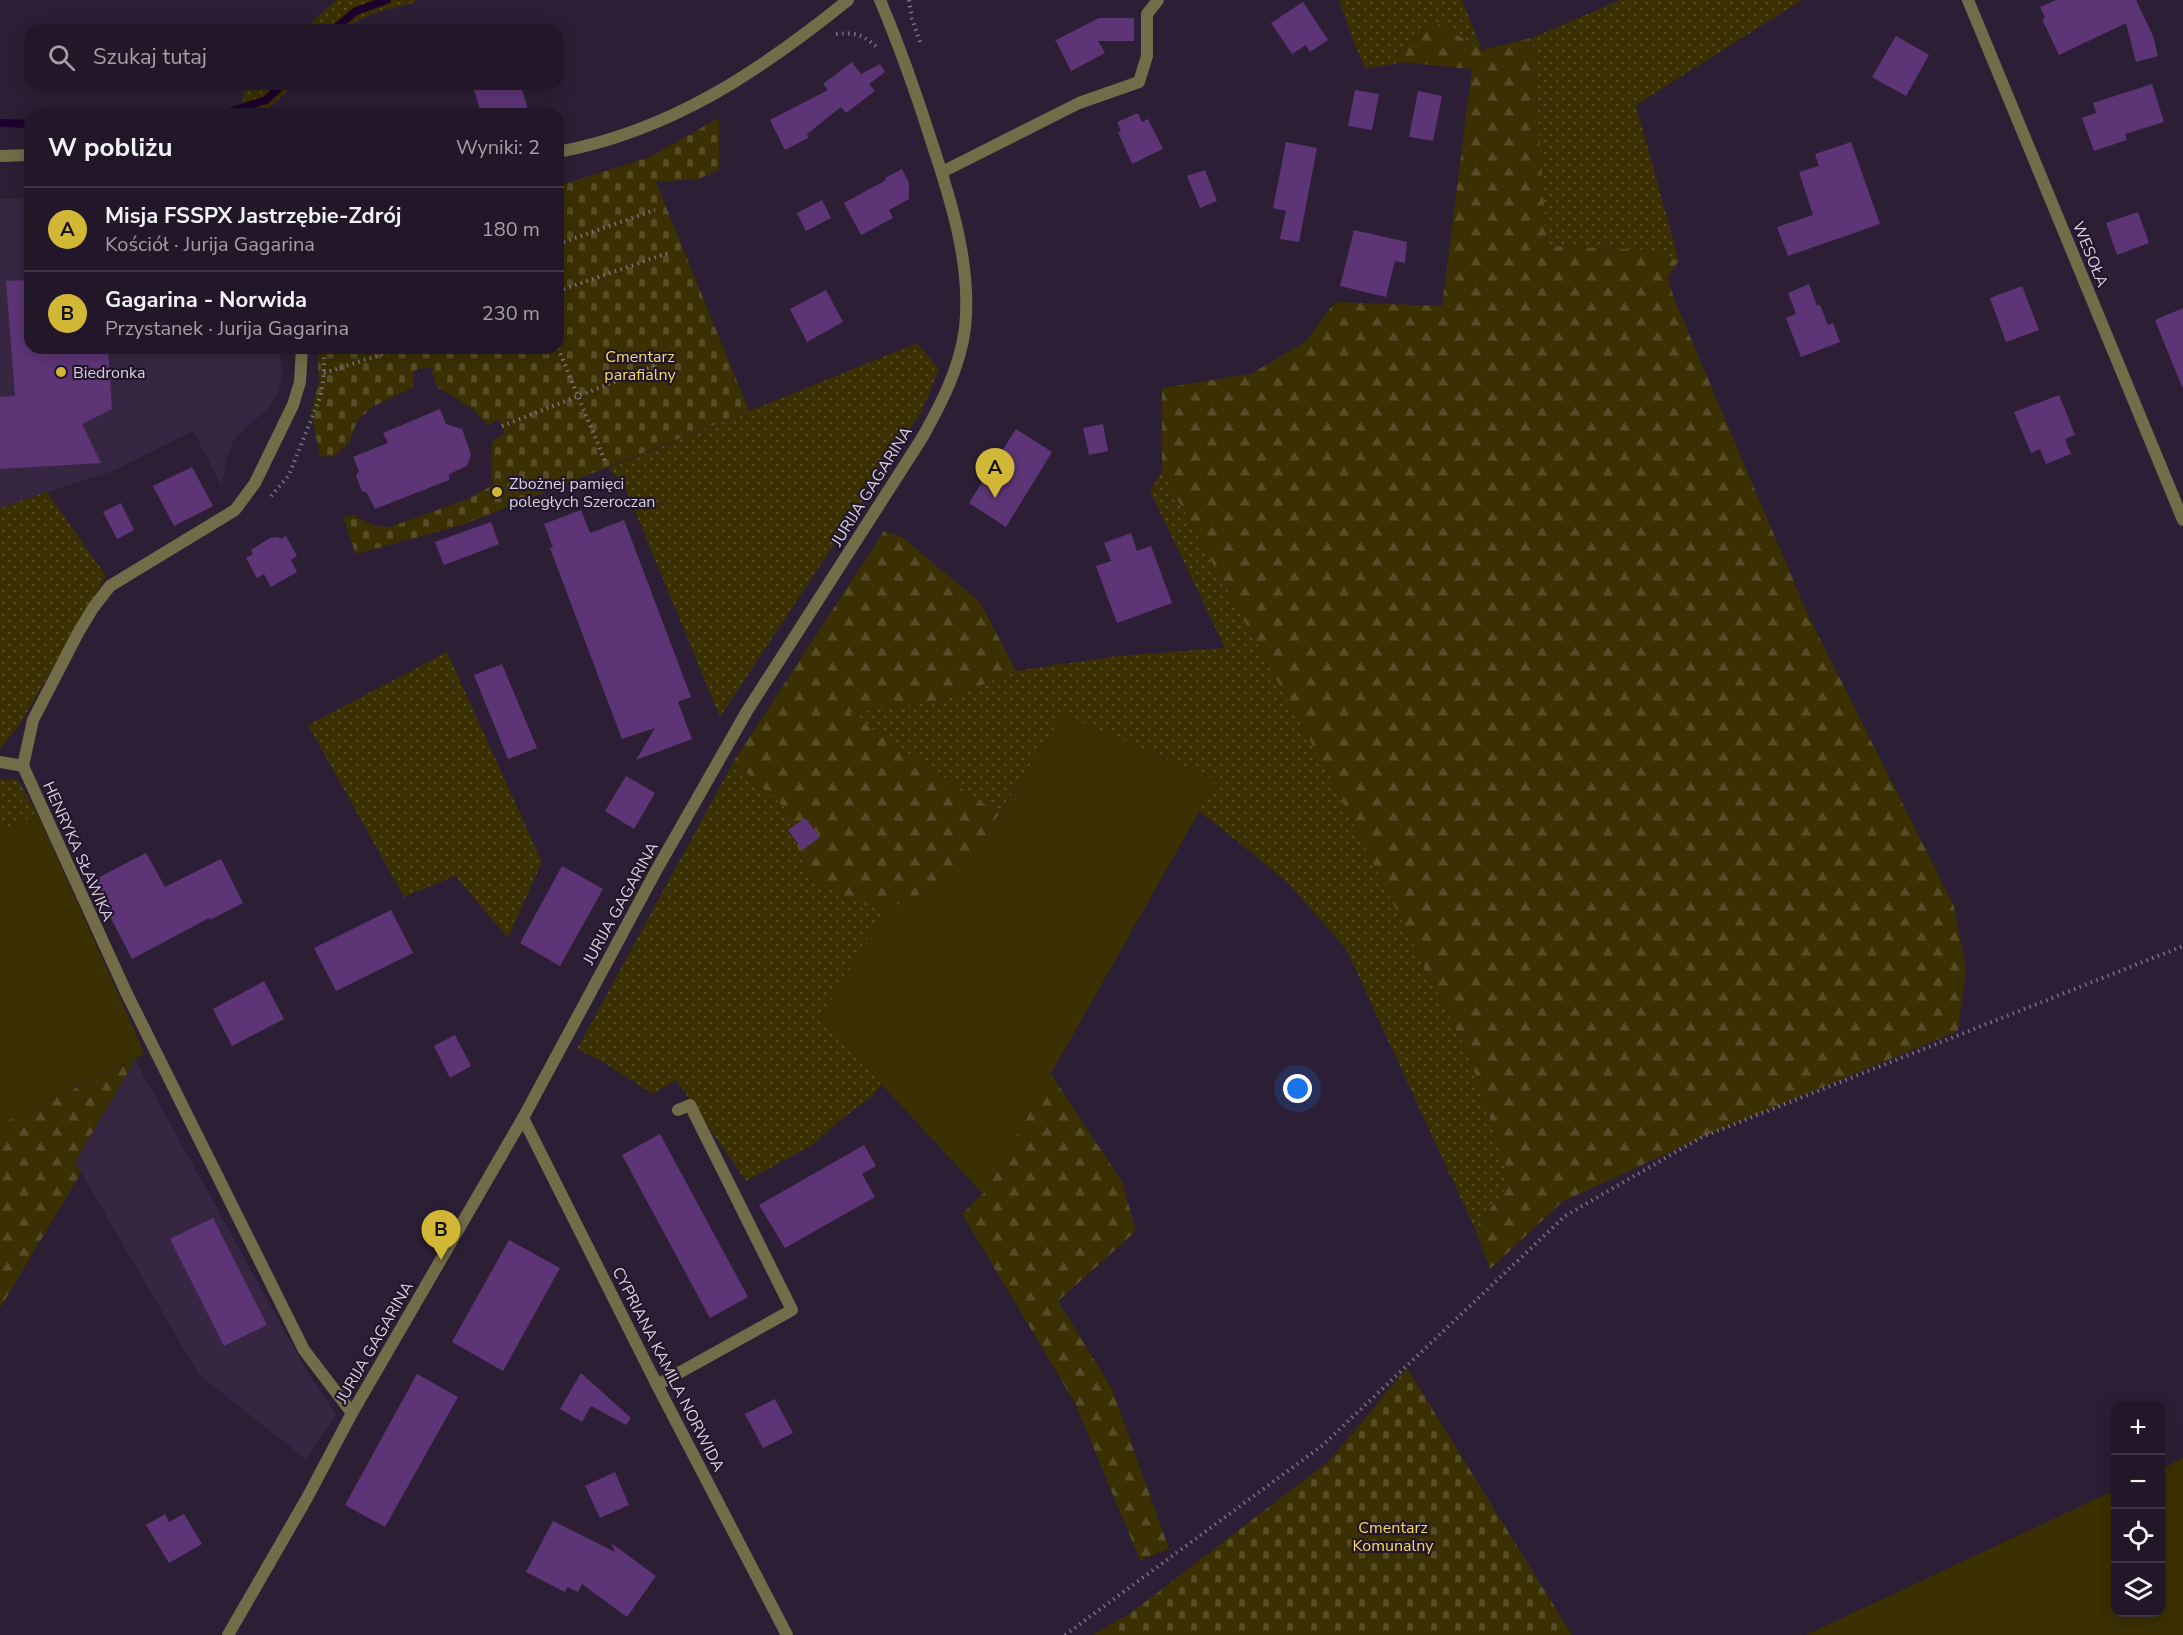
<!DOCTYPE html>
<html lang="pl">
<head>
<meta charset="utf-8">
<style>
  :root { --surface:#211728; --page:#2d2434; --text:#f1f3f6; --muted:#a29fa8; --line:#3e3645; --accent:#d2b736 }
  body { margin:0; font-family:"Nunito Sans",sans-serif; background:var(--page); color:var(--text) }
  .controls { position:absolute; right:18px; bottom:18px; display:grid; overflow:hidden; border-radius:12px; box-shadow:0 3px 15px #0003 }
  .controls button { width:54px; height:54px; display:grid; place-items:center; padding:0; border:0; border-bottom:2px solid var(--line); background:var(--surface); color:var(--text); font:30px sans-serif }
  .you { position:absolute; left:1298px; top:1089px; width:21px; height:21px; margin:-15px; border:4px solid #fff; border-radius:50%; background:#1a73e8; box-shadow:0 0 0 9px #1a73e833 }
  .badge { display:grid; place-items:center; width:39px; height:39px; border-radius:50%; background:var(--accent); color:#111; font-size:20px; font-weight:700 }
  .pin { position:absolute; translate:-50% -50px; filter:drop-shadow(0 2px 3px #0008) }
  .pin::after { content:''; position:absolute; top:32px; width:21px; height:18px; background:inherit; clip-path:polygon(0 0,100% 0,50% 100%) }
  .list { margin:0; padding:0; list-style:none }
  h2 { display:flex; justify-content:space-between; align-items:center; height:78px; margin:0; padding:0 24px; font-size:26px }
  h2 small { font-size:20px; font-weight:400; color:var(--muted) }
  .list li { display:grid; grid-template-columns:39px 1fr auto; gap:18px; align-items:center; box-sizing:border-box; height:84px; padding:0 24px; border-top:2px solid var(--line) }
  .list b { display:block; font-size:22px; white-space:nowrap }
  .list p { margin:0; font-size:20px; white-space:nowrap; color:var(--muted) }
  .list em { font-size:20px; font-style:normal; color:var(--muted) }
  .icon { flex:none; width:33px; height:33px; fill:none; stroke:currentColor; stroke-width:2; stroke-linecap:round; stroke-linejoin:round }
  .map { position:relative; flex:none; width:2183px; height:1635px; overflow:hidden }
  .search { position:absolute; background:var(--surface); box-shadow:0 3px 15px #0003; left:24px; top:24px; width:540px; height:66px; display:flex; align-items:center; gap:15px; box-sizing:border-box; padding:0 21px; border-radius:18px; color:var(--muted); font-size:22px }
  .panel { position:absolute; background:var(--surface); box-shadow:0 3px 15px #0003; left:24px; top:108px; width:540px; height:246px; border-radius:18px }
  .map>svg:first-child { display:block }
</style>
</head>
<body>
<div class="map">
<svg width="2183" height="1635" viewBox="0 0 2183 1635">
  <defs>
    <pattern id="grass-dots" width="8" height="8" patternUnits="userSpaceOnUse" patternTransform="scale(1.5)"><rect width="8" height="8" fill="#3a3002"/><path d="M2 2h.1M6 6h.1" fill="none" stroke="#564d26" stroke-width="1.8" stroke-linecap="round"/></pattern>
    <pattern id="forest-firs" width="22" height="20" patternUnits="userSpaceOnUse" patternTransform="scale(1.5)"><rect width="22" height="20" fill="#3a3002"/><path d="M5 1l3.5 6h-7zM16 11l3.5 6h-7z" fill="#564d26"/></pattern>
    <pattern id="cemetery-stones" width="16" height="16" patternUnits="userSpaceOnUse" patternTransform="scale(1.5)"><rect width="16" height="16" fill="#3a3002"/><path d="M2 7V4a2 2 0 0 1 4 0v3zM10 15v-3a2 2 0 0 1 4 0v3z" fill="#564d26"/></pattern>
  </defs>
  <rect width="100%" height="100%" fill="#2c1f35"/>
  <path fill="#362641" d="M 30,198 L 30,348 L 280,348 L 282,375 L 277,394 L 267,410 L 247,426 L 234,440 L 226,459 L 222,486 L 193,431 L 113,471 L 0,508 L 0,199 Z
    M 135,1060 L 305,1368 L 336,1415 L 306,1459 L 199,1375 L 75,1162 Z"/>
  <path fill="url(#grass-dots)" d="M 337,0 L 415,0 L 416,2 C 393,9 362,13 345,30 L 303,30 Z
    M 1339,0 L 1462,0 L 1482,50 L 1434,21 L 1392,60 L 1403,62 L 1366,69 L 1354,43 Z
    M 1620,0 L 1802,0 L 1636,105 L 1679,261 L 1646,250 L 1547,246 L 1532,38 Z
    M 247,84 L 294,84 L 269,108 L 260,114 L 241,114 L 245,85 Z
    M 917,343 L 939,369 L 922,411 L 720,717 L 625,487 L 609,468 Z
    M 1162,471 L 1330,777 L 1470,1058 L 1511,1181 L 1475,1229 L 1346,949 L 1288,883 L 1221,828 L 1199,812 L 1217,780 L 1063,715 L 999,814 L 848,713 L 945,700 L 1016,671 L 1118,656 L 1225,648 L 1150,491 Z
    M 47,492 L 106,576 L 22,721 L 0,749 L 0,508 Z
    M 447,652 L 542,862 L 508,938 L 455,876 L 404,897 L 308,725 Z
    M 734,761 L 784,807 L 808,879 L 884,911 L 821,1018 L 882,1085 L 870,1098 L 839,1121 L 814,1144 L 746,1181 L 676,1080 L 653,1094 L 603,1062 L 577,1049 Z
    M 0,780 L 18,780 L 38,815 L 0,831 Z"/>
  <path fill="url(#forest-firs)" d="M 1434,21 L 1482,50 L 1532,38 L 1547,246 L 1646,250 L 1679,261 L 1667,277 L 1675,301 L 1808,615 L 1954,906 L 1966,969 L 1958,1031 L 1702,1137 L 1562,1202 L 1490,1269 L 1475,1229 L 1511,1181 L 1470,1058 L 1330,777 L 1162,471 L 1162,388 L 1251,374 L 1305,342 L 1335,302 L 1442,306 L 1472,69 L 1391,61 Z
    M 884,531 L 902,537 L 980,602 L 1016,671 L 945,700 L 849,713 L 999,814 L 959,877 L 884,911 L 857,902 L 808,879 L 784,807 L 734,761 Z
    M 135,1060 L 75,1162 L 81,1173 L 0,1308 L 0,1124 Z
    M 1051,1074 L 1122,1182 L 1136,1231 L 1058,1301 L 1112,1389 L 1169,1549 L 1140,1560 L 1075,1403 L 962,1214 L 983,1194 Z"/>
  <path fill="url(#cemetery-stones)" d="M 719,118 L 719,170 L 698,179 L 656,182 L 749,411 L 462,525 L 356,554 L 343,517 L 353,515 L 374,526 L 390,527 L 468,499 L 493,485 C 490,470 493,455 492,440 L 505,434 L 499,420 L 487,425 L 473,409 L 437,387 L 430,367 L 413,371 L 414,387 L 372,407 L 357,421 L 349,443 L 333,457 L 320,456 L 311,412 L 319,383 L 317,348 L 558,348 L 558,186 L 650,157 Z
    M 1407,1368 L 1572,1635 L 1093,1635 L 1131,1613 L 1330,1460 Z"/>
  <path fill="#3a3002" d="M 1063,715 L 1217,780 L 983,1194 L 820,1018 L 884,911 L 959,877 Z
    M 38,815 L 145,1054 L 0,1124 L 0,831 Z
    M 2183,1458 L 2183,1635 L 1806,1635 L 2115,1490 L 2116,1612 L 2160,1612 L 2161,1469 Z"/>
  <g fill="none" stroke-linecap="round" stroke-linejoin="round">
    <path stroke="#1b002b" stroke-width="8" d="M 333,30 L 356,11 L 387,0
      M 223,114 L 266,100 L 283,84
      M 0,123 L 30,124"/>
  </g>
  <path fill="#5d3577" d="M 2056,0 L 2136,0 L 2153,36 L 2158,56 L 2136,62 L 2126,23 L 2059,55 L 2042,19 L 2045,18 L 2040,7 Z
    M 1303,2 L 1328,40 L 1310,52 L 1306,45 L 1292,54 L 1271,23 Z
    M 1099,18 L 1134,18 L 1134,41 L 1098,41 L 1105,53 L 1071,71 L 1056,41 L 1054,41 Z
    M 1896,36 L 1929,55 L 1906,96 L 1872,77 Z
    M 852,62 L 861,74 L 880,64 L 885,72 L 869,84 L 875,91 L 846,113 L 841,107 L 807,134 L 808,138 L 785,150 L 770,120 L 828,90 L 823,84 Z
    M 472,84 L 520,84 L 528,109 L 512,114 L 486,114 L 484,108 L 480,109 Z
    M 2152,84 L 2164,122 L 2125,134 L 2127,140 L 2094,151 L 2082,118 L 2096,113 L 2093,103 Z
    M 1355,90 L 1379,94 L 1372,130 L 1348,126 Z
    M 1418,91 L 1442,96 L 1433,141 L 1409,137 Z
    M 1138,113 L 1142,122 L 1148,119 L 1163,149 L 1132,164 L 1118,132 L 1121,131 L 1117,122 Z
    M 1286,142 L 1317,148 L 1299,242 L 1280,239 L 1286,211 L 1273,208 Z
    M 1851,142 L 1880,224 L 1788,256 L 1777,227 L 1813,215 L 1799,172 L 1819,166 L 1815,154 Z
    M 902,169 L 909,183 L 909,199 L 889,210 L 893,218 L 861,235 L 844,203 L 886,180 L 885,178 Z
    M 1205,170 L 1217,201 L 1200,208 L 1187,176 Z
    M 822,200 L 831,218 L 806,231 L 797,213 Z
    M 2138,212 L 2149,243 L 2117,255 L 2106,223 Z
    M 1354,230 L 1407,242 L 1405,263 L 1395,261 L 1386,297 L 1340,286 Z
    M 30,280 L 30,348 L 108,348 L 112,409 L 82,424 L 101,463 L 0,469 L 0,397 L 15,396 L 6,281 Z
    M 1809,284 L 1817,306 L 1820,305 L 1828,325 L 1833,323 L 1840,342 L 1801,357 L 1786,318 L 1796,314 L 1788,293 Z
    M 2022,286 L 2039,330 L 2006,342 L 1990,298 Z
    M 826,290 L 843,322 L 807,342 L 790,309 Z
    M 2183,308 L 2183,387 L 2182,387 L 2155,320 Z
    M 2059,395 L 2075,435 L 2065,439 L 2071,454 L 2046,464 L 2040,449 L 2031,453 L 2014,412 Z
    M 440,409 L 446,424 L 462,429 L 471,454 L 467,466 L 449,474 L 449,480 L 375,509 L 367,493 L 362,491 L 356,476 L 359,471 L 353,457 L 388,443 L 383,433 Z
    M 1103,424 L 1108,451 L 1089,455 L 1083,428 Z
    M 1016,429 L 1052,452 L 1006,527 L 969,503 Z
    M 192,467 L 213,506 L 174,526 L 153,486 Z
    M 121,503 L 134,530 L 117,539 L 103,512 Z
    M 581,510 L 590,533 L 624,520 L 691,697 L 678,702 L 692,739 L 636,760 L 655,728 L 622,739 L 550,548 L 553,547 L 544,524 Z
    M 491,522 L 499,544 L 444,565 L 435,542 Z
    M 1131,533 L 1137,551 L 1151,546 L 1172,603 L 1117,623 L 1096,566 L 1111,561 L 1104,543 Z
    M 286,536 L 297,556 L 291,560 L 297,572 L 271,587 L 264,574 L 257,578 L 246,558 L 253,554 L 251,550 L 270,538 L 279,537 L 280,539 Z
    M 502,664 L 537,748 L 508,759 L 474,675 Z
    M 626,776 L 655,793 L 634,829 L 605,811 Z
    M 805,818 L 820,837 L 803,850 L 788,830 Z
    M 146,853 L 165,887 L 221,859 L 243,903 L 210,920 L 209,918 L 132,959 L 92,881 Z
    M 562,866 L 603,889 L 560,966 L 520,943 Z
    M 391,910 L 413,953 L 336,991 L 314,948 Z
    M 264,981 L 284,1019 L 232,1046 L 213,1009 Z
    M 455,1035 L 471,1066 L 450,1078 L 434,1046 Z
    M 660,1134 L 748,1297 L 710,1318 L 622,1155 Z
    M 864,1145 L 876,1166 L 862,1174 L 875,1197 L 785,1248 L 759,1205 Z
    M 213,1218 L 267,1325 L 224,1346 L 170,1239 Z
    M 509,1240 L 560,1268 L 503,1371 L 452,1342 Z
    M 581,1373 L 631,1418 L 626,1425 L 591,1406 L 582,1422 L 560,1409 Z
    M 417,1374 L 458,1397 L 385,1527 L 345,1505 Z
    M 775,1399 L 793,1433 L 763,1448 L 745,1414 Z
    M 615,1472 L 629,1505 L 600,1518 L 585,1486 Z
    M 165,1514 L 169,1522 L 184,1514 L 202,1544 L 169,1563 L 146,1525 Z
    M 553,1521 L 615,1552 L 611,1543 L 656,1576 L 627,1617 L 582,1584 L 578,1592 L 567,1587 L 565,1592 L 526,1572 Z"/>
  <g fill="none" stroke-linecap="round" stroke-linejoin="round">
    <path stroke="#7b7082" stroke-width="4" stroke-dasharray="1.5 4.5" stroke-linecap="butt" d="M 909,0 L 912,19 L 920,42
      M 836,34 C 857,32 863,35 878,48
      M 558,244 L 655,210
      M 558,291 L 671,252
      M 558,348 L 605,461
      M 324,373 L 402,348
      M 502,426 L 657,365
      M 271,496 L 289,475 L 321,395 L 324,373 L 324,348
      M 1065,1635 L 1323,1445 L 1565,1216 L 1702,1137 L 2183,946"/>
    <path stroke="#736c49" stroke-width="12" d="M 0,762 L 23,766
      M 657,1385 L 792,1310 L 690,1105 L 678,1110"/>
    <path stroke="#736c49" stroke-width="12" d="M 1968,0 L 2183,520
      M 942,172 L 1079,103 L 1139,82 L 1147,56 L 1147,14 L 1158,0
      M 302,348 L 300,382 L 293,405 L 255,483 L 235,510 L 110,586 L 93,608 L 78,633 L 33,720 L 23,766 L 126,992 L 304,1350 L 352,1413
      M 523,1118 L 657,1385 L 787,1635"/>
    <path stroke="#736c49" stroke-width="12" d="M 558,152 C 671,131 760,71 848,0
      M 0,156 L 30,155
      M 228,1635 L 307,1498 L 352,1413 L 523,1118 L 657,869 L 747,711 L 922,438 C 941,404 960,368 965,328 C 972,264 950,197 930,137 C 915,90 899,45 880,0"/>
  </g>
  <g fill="#d2b736" stroke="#22162b" stroke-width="2">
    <circle cx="61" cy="372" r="6"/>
    <circle cx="497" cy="492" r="6"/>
  </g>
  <g text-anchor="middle" stroke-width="4.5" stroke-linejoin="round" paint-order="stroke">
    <g font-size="16" fill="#d9d1df" stroke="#22162b">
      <text transform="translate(2091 254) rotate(68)" y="6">WESOŁA</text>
      <text transform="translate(871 486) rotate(-58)" y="6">JURIJA GAGARINA</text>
      <text transform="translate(79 851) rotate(66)" y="6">HENRYKA SŁAWIKA</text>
      <text transform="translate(620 903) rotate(-61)" y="6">JURIJA GAGARINA</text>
      <text transform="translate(374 1342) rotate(-60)" y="6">JURIJA GAGARINA</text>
      <text transform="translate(669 1369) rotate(63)" y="6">CYPRIANA KAMILA NORWIDA</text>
    </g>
    <g font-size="16" fill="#f5da5e" stroke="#22162b">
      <text x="640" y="362">Cmentarz<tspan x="640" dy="18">parafialny</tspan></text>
      <text x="1393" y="1533">Cmentarz<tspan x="1393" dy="18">Komunalny</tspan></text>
    </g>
    <g font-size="16" fill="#d9d1df" stroke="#22162b" text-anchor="start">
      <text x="73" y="378">Biedronka</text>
      <text x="509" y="489">Zbożnej pamięci<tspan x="509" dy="18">poległych Szeroczan</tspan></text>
    </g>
  </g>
</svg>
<div class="controls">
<button>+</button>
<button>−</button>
<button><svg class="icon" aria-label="locate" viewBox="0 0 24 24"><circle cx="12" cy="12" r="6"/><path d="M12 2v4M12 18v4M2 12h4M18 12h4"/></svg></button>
<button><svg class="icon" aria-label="layers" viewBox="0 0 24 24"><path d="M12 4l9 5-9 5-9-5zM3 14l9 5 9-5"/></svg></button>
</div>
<div class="you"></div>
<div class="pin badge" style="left:995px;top:498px">A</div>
<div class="pin badge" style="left:441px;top:1260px">B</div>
<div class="search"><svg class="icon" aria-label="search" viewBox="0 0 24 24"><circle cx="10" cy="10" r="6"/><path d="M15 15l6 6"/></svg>Szukaj tutaj</div>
<section class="panel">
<h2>W pobliżu<small>Wyniki: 2</small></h2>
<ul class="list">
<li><span class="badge">A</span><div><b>Misja FSSPX Jastrzębie-Zdrój</b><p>Kościół · Jurija Gagarina</p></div><em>180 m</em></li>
<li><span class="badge">B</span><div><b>Gagarina - Norwida</b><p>Przystanek · Jurija Gagarina</p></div><em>230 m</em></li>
</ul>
</section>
</div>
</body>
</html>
